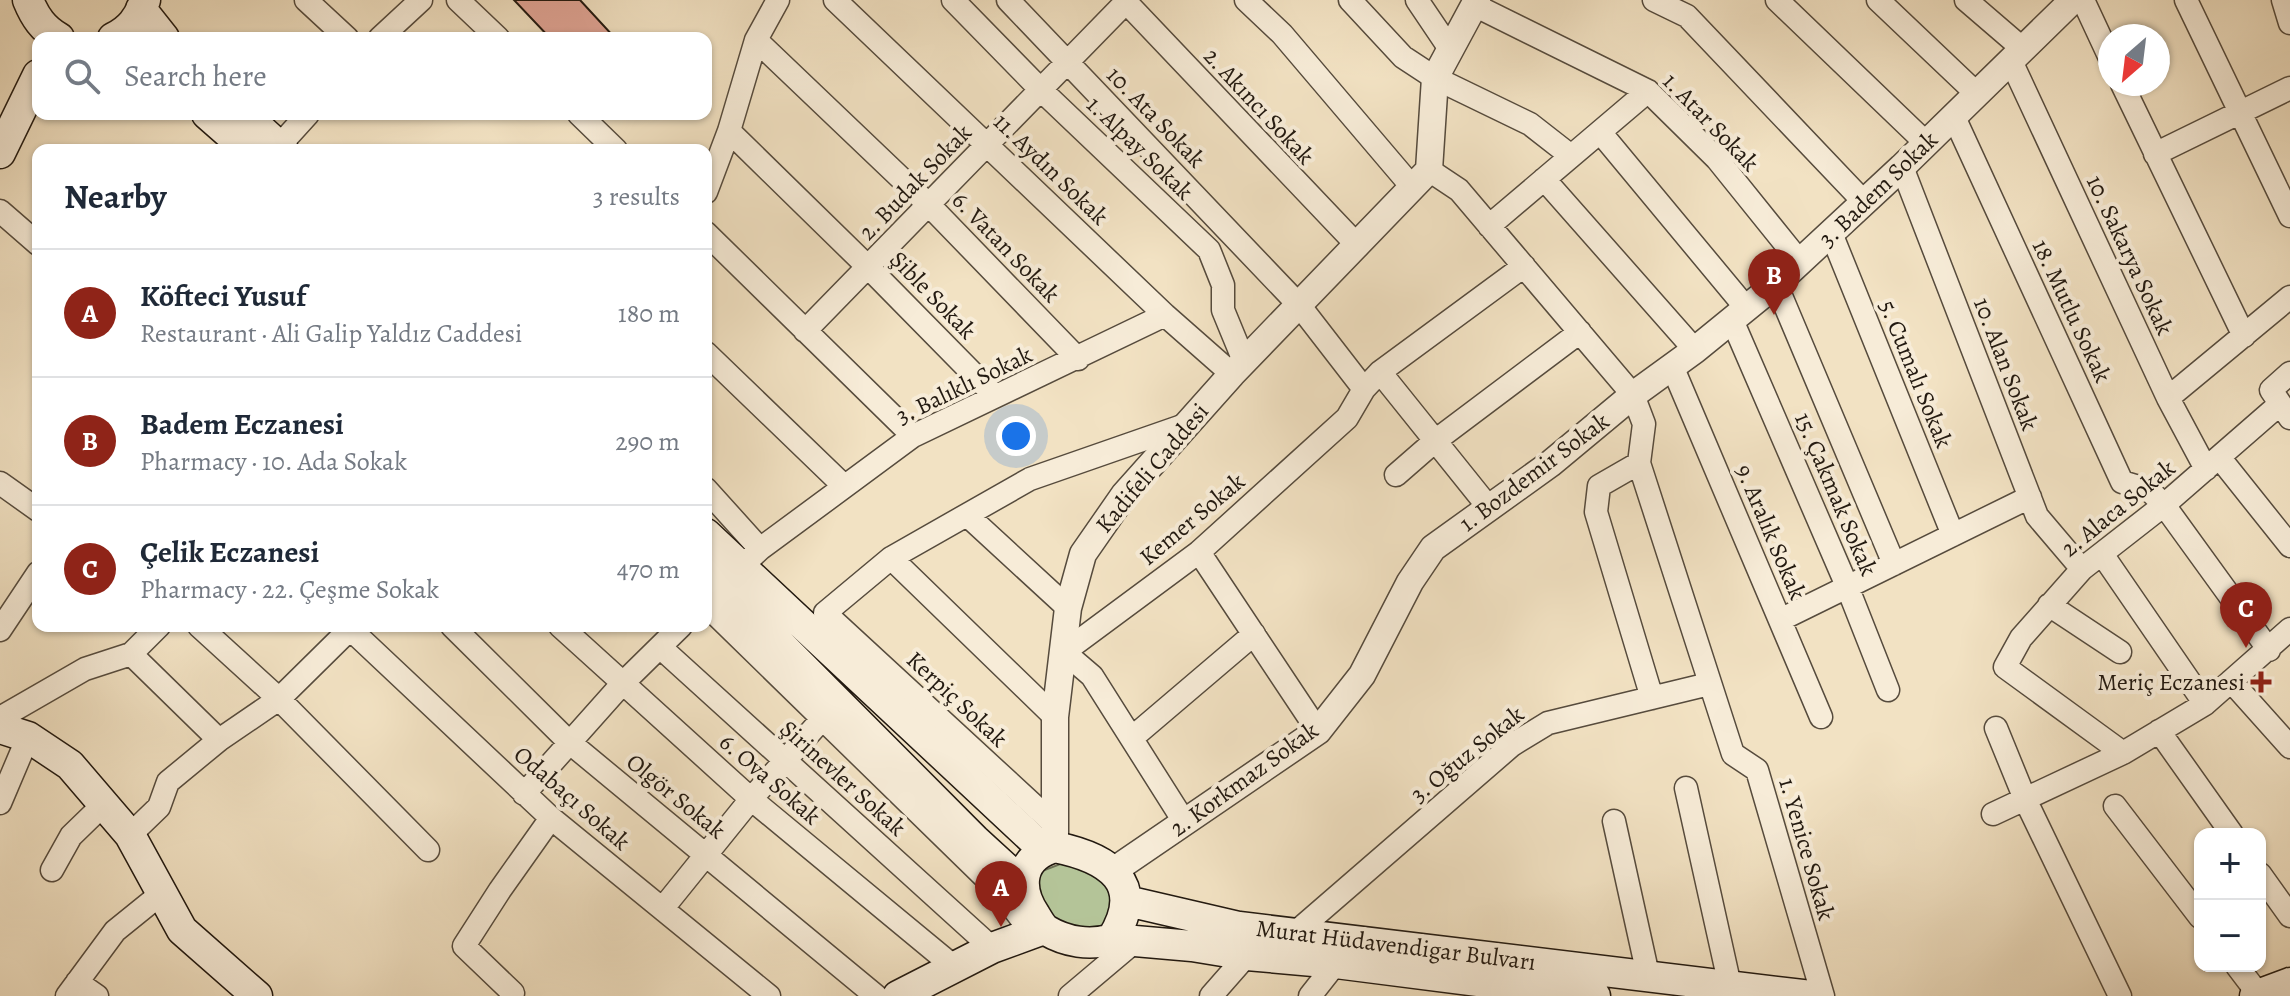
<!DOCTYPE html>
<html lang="en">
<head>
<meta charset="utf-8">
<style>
  :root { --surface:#fff; --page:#f6f6f7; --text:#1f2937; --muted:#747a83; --line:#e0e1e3; --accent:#8f2418 }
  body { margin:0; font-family:Alegreya,serif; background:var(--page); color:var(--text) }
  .controls { position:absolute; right:24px; bottom:24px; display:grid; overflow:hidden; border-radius:16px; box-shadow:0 2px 6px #0004 }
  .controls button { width:72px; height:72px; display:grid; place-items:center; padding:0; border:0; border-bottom:2px solid var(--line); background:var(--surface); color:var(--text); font:40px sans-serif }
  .compass { position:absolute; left:2098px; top:24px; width:72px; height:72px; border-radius:50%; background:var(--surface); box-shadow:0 2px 6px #0004; rotate:208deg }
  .you { position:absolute; left:1016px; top:436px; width:28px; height:28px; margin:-20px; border:6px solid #fff; border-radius:50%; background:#1a73e8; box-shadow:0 0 0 12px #1a73e833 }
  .badge { display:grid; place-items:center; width:52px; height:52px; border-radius:50%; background:var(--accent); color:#fff; font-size:26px; font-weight:700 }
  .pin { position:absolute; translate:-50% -66px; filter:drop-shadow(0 2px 4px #0008) }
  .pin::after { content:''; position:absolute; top:42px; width:28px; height:24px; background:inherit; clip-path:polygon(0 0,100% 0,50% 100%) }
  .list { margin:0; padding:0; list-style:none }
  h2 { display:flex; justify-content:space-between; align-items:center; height:104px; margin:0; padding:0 32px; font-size:34px }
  h2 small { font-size:26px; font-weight:400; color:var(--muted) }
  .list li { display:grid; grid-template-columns:52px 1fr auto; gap:24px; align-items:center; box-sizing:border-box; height:128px; padding:0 32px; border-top:2px solid var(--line) }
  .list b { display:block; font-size:30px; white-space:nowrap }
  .list p { margin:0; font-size:26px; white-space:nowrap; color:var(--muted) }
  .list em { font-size:26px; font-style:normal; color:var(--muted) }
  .icon { flex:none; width:44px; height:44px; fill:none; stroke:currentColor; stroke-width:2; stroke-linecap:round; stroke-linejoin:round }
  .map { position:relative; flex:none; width:2290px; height:996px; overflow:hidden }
  .search { position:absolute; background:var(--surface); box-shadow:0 2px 6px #0004; left:32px; top:32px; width:680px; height:88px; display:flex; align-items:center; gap:20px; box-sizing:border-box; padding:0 28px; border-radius:16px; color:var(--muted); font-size:30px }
  .panel { position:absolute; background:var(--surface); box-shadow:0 2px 6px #0004; left:32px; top:144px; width:680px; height:488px; border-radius:16px }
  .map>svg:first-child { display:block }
</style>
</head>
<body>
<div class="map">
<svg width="2290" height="996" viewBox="0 0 2290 996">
  <rect width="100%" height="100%" fill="#f2e2c3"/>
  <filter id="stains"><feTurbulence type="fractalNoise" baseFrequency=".0025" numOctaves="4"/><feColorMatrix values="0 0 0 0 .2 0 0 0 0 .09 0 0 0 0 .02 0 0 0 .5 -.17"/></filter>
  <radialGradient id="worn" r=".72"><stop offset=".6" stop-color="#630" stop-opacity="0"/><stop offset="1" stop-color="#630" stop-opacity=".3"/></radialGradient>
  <path fill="#b4c498" stroke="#6b6e54" stroke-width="2" d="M 1068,861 L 1096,870 L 1113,898 L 1107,926 L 1081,931 L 1051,918 L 1034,883 L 1042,871 Z"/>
  <path fill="#e1a596" stroke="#221910" stroke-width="2" d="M 514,0 L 580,0 L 615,38 L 550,38 Z"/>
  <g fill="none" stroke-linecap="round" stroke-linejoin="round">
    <g stroke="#564b3d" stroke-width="25">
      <path id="minor" d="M 306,0 L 347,38
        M 458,0 L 498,38
        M 835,0 L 1165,315 L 1232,374
        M 953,0 L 1041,90 L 1209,250 L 1223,285 L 1223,310 L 1244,361
        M 1008,0 L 1299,305 L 1364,389
        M 1124,0 L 1358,246
        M 1246,0 L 1282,34 L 1413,188
        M 1350,0 L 1403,57 L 1435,78 L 1530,124 L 1571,156
        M 1417,0 L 1450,49
        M 1654,0 L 1687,16 L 1864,202
        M 1777,0 L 1926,143
        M 1878,0 L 1977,94
        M 1966,0 L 2023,49
        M 2083,0 L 2110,58
        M 2186,0 L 2290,216
        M 2283,0 L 2290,23
        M 1474,5 L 1648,91 L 1717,159 L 1800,262
        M 380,38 L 421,0
        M 756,40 L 929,205 L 1078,359
        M 2011,61 L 2168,398 L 2206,469
        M 2122,84 L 2244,336
        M 579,114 L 616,150
        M 1954,117 L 2122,482 L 2149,490 L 2164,505 L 2269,650
        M 729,131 L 868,267 L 995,396
        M 1600,132 L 1747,309
        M 279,146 L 308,114
        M 2155,154 L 2290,88
        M 1902,167 L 2037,516 L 2082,569
        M 1429,170 L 1459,190 L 1633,395 L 1644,424 L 1639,463 L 1733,754 L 1757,770 L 1823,996
        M 1544,179 L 1695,350
        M 706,192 L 729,131 L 756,40 L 778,0
        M 0,211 L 38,244
        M 1489,226 L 1648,91
        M 706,233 L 913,436
        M 1831,233 L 1953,535
        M 1776,284 L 1894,564
        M 1732,320 L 1847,586 L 1888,690
        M 805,331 L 1128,0
        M 706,353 L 844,486
        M 1672,366 L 1821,717
        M 2290,373 L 2271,390 L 2290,418
        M 2168,398 L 2290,297
        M 2219,457 L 2290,546
        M 1639,463 L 1599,486 L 1596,512 L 1652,698
        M 1396,475 L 1435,441 L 1580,332
        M 0,483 L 38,510
        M 706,489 L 760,549
        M 1490,509 L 1380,372 L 1524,266
        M 968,516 L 1068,608
        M 1199,552 L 1318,731
        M 2102,554 L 2205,704
        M 891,558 L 1055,717
        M 742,566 L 760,549 L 913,436 L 1165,315
        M 706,605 L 1004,896 L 1032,933
        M 2049,605 L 2120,652
        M 1780,620 L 2030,497
        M 199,626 L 279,699 L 428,850
        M 347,626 L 551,818 L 769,996
        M 452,626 L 569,742 L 876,996
        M 560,626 L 751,799 L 953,966
        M 0,630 L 38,573
        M 660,647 L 992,948
        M 131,654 L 219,740
        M 2231,681 L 2290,747
        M 0,718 L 85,669 L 131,654 L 159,626
        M 1996,728 L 2025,799 L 2120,996
        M 2159,731 L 2232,834
        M 1133,737 L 1254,634
        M 2123,753 L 2005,667 L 2021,638 L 2082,569 L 2164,505 L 2280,404
        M 1686,788 L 1730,986
        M 524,794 L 622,684 L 681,626
        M 0,803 L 28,737
        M 2115,806 L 2200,917
        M 1993,814 L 2123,753 L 2205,704 L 2290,629
        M 1614,821 L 1648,975
        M 1185,823 L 1092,676 L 1064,652 L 1199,552 L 1347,418 L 1364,389 L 1380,372
        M 1054,824 L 825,613 L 891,558 L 1030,479 L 1188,424
        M 130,835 L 159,807 L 168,782 L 219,740 L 279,699 L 353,626
        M 52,870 L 71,836 L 104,804
        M 2260,874 L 2290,916
        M 663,908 L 751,799 L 823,718
        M 1295,933 L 1512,745 L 1548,723 L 1709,684
        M 2237,966 L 2259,995
        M 77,982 L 97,996
        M 67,996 L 115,931 L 162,893
        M 511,996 L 513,993 L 464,946 L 500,890 L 551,818
        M 1070,996 L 1134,942
        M 1211,996 L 1247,955
        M 1310,996 L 1336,963"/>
    </g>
    <g stroke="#564b3d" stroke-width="29">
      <path id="tertiary" d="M 1055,847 L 1055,717 L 1068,608 L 1083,554 L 1124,495 L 1232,374 L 1429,170 L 1435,78 L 1477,0
        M 1113,871 L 1318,731 L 1362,675 L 1410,582 L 1433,548 L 1550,464 L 1633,395 L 1695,350 L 1776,284 L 1902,167 L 2073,0"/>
    </g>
    <g stroke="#221910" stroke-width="33">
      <path id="secondary" d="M 28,0 C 35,17 43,29 59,38
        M 141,9 L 164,38
        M 113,38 C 130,30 139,18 145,0
        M 207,114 L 248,150
        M 244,114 L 283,150
        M 0,153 L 38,75
        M 706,534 L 1044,850
        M 706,570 L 975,840 L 1022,883
        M 0,728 L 28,737 L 70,765 L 130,835 L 182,930 L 257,996
        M 1055,847 C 1109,858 1147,883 1112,939 C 1090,946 1066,942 1046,930 C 1042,927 1038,920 1035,915 C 1017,888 1019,857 1055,847 Z
        M 1127,901 L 1239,927 L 1811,996
        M 1112,939 L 1192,946 L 1247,955 L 1336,963 L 1595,996
        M 898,996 L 992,948 L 1044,929
        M 2255,996 L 2290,983"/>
    </g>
    <use href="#minor" stroke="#f7ecd8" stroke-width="22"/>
    <use href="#tertiary" stroke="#f7ecd8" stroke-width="26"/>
    <use href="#secondary" stroke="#f7ecd8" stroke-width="30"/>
  </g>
  <path fill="#8f2418" stroke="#f7ecd8" stroke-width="3" d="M2257 670h8v8h8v8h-8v8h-8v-8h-8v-8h8z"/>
  <g text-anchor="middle" stroke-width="8" stroke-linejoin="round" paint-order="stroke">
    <g font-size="24" fill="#221910" stroke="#f7ecd8">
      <text transform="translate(1259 106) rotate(47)" y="8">2. Akıncı Sokak</text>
      <text transform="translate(1156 117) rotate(46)" y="8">10. Ata Sokak</text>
      <text transform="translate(1711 122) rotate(46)" y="8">1. Atar Sokak</text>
      <text transform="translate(1140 148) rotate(44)" y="8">1. Alpay Sokak</text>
      <text transform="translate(1051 169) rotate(44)" y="8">11. Aydın Sokak</text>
      <text transform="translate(915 182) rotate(-46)" y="8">2. Budak Sokak</text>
      <text transform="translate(1878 189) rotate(-44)" y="8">3. Badem Sokak</text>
      <text transform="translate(1006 247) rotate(46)" y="8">6. Vatan Sokak</text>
      <text transform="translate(2130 255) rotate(65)" y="8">10. Sakarya Sokak</text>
      <text transform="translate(933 295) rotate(46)" y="8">Şible Sokak</text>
      <text transform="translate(2072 311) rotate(65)" y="8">18. Mutlu Sokak</text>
      <text transform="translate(2006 364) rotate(69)" y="8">10. Alan Sokak</text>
      <text transform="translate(1916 374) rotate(68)" y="8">5. Cumalı Sokak</text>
      <text transform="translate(964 385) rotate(-26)" y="8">3. Balıklı Sokak</text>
      <text transform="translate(1152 468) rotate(-50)" y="8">Kadifeli Caddesi</text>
      <text transform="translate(1534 472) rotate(-37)" y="8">1. Bozdemir Sokak</text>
      <text transform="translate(1836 494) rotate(67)" y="8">15. Çakmak Sokak</text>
      <text transform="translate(2118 508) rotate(-39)" y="8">2. Alaca Sokak</text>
      <text transform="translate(1192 519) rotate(-40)" y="8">Kemer Sokak</text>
      <text transform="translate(1771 532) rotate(67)" y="8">9. Aralık Sokak</text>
      <text transform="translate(957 699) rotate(43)" y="8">Kerpiç Sokak</text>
      <text transform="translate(1467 754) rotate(-39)" y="8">3. Oğuz Sokak</text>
      <text transform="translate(843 778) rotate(42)" y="8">Şirinevler Sokak</text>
      <text transform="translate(770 779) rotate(41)" y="8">6. Ova Sokak</text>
      <text transform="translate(1244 779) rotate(-36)" y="8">2. Korkmaz Sokak</text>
      <text transform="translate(676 796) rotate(39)" y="8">Olgör Sokak</text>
      <text transform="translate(572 798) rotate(41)" y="8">Odabaçı Sokak</text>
      <text transform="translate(1807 849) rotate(74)" y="8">1. Yenice Sokak</text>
      <text transform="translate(1396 945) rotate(7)" y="8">Murat Hüdavendigar Bulvarı</text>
    </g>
    <g font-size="24" fill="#221910" stroke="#f7ecd8" text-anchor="end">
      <text x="2245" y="690">Meriç Eczanesi</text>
    </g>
  </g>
  <rect width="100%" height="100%" filter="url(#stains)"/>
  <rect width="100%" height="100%" fill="url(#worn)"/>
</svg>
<div class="controls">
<button>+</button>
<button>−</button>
</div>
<svg class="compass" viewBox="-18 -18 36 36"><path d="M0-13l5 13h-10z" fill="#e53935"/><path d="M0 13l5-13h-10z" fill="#747a83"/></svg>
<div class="you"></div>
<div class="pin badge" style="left:1001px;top:927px">A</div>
<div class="pin badge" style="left:1774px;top:315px">B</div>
<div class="pin badge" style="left:2246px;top:648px">C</div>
<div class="search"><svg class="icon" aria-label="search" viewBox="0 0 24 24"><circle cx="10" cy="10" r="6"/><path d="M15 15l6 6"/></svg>Search here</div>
<section class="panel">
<h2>Nearby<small>3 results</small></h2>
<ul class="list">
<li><span class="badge">A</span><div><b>Köfteci Yusuf</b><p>Restaurant · Ali Galip Yaldız Caddesi</p></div><em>180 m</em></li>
<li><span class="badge">B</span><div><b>Badem Eczanesi</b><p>Pharmacy · 10. Ada Sokak</p></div><em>290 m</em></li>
<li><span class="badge">C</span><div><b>Çelik Eczanesi</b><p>Pharmacy · 22. Çeşme Sokak</p></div><em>470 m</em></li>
</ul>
</section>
</div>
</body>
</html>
